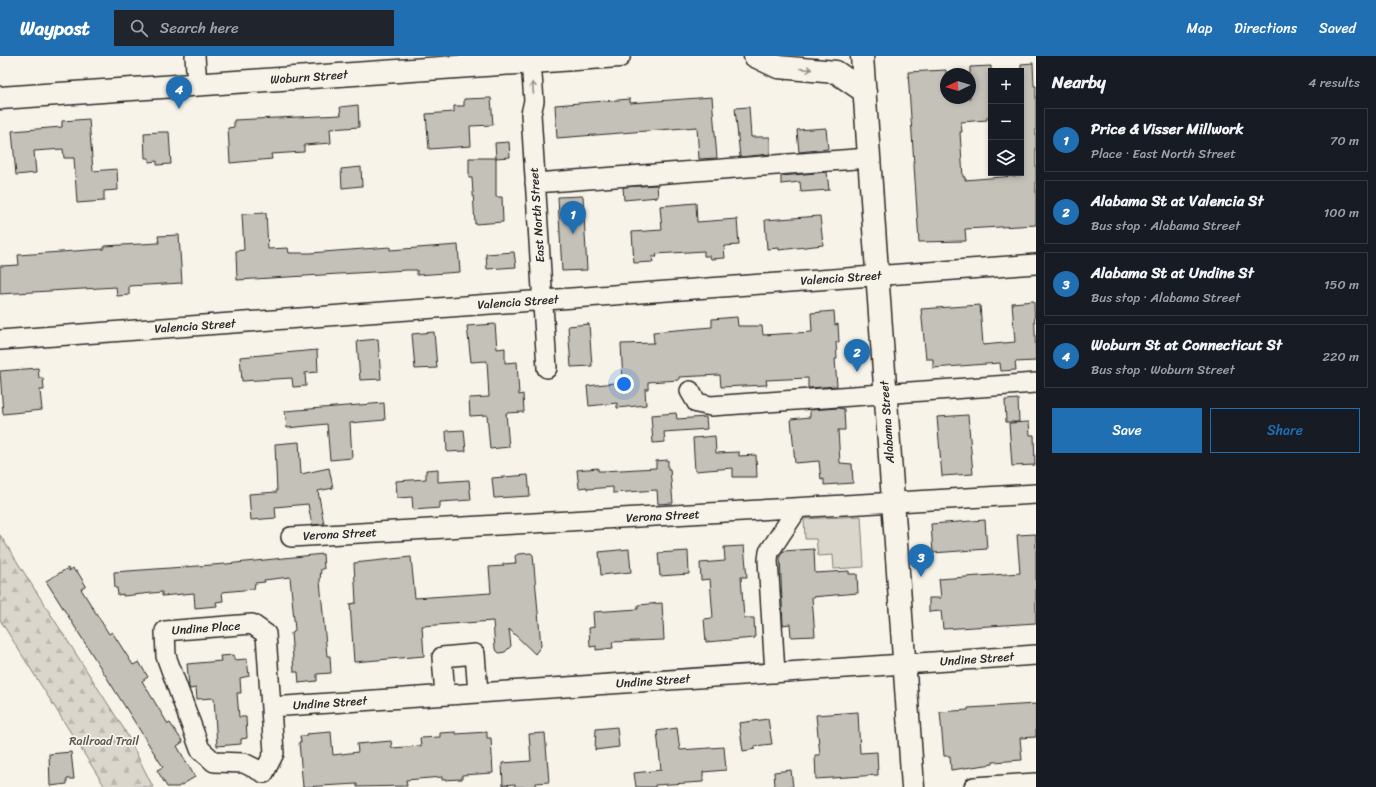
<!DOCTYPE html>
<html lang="en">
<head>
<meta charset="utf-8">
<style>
  :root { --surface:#171b24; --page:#20242c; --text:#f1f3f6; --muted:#9ea1a6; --line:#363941; --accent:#1f6fb2 }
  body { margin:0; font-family:Sriracha,sans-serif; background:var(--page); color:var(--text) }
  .controls { position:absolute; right:12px; top:12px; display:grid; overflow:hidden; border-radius:0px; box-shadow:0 2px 6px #0003 }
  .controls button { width:36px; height:36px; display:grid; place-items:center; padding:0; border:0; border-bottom:1px solid var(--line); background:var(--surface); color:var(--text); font:20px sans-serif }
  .compass { position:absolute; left:940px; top:12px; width:36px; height:36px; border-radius:50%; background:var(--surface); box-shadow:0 2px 6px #0003; rotate:266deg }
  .you { position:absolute; left:624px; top:328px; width:14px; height:14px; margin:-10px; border:3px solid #fff; border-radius:50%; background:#1a73e8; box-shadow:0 0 0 6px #1a73e833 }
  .badge { display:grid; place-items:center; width:26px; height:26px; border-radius:50%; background:var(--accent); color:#fff; font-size:13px; font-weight:700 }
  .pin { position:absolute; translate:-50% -33px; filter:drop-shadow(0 1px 2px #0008) }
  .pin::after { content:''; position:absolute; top:21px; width:14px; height:12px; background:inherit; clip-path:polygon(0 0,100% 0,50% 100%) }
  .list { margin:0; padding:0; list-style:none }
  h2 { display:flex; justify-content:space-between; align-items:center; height:52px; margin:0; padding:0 16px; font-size:17px }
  h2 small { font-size:13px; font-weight:400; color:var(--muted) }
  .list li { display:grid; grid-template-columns:26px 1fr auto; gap:12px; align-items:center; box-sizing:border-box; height:64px; margin:0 8px 8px; padding:0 8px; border:1px solid var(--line); border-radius:0px }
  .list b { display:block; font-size:15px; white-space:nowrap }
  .list p { margin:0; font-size:13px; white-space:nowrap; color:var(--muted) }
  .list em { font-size:13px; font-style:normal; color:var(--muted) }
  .actions { display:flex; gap:8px; padding:12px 16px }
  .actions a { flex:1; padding:9px 0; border:1px solid var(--accent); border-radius:0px; text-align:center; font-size:14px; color:var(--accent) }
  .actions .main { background:var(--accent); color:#fff }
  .icon { flex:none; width:22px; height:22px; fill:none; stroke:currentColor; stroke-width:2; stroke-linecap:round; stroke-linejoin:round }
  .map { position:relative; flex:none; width:1036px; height:731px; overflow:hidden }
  header { display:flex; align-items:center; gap:24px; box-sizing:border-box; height:56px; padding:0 20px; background:var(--accent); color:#fff }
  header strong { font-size:19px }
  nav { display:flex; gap:22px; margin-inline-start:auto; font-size:14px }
  .search { width:280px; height:36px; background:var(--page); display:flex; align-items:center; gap:10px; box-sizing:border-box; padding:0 14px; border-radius:0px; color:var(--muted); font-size:15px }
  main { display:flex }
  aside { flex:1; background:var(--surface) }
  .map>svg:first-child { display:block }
</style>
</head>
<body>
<header>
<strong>Waypost</strong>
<div class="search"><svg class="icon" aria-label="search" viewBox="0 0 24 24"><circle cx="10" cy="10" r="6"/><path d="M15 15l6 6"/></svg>Search here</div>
<nav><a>Map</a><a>Directions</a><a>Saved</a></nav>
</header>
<main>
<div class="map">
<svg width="1036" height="731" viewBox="0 0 1036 731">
  <defs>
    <pattern id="forest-firs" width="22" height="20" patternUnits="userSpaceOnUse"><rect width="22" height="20" fill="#dad6cc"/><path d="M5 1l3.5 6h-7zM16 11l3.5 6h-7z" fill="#bbb8af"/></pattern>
  </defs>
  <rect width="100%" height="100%" fill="#f7f3e8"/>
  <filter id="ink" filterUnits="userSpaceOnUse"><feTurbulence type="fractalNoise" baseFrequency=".025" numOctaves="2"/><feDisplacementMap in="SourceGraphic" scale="8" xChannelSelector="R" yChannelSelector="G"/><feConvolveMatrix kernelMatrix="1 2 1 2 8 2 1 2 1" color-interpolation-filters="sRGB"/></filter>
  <g filter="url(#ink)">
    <path fill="#dad6cc" stroke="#82807c" d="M 861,460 L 864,511 L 834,513 L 833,499 L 818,500 L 816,483 L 805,483 L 804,463 Z"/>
    <path fill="url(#forest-firs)" stroke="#82807c" d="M 0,479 L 124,673 L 153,731 L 105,731 L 0,564 Z"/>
    <path fill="#c4c1b9" stroke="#2b2b2b" d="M 1033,7 L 1034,30 L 1036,30 L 1036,169 L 965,173 L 966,185 L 919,186 L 908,16 L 946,14 L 946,42 L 970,42 L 970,11 L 991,10 L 991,61 L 987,61 L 987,64 L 961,66 L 962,76 L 960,76 L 963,121 L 965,121 L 965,124 L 1014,120 L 1021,119 L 1021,8 Z
      M 712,41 L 717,102 L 699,103 L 697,71 L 557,82 L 555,49 L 630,43 L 630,47 Z
      M 491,42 L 493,69 L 470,70 L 471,90 L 429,93 L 426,58 L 454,56 L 454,50 L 464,50 L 464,43 Z
      M 358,49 L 359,71 L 330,73 L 331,87 L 304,89 L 304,96 L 271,98 L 272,103 L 230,107 L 228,72 L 234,71 L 234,64 L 341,59 L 340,51 Z
      M 749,51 L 751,81 L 770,81 L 770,98 L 740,101 L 735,52 Z
      M 89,63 L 93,115 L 117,113 L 118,134 L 104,135 L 104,145 L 77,147 L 74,102 L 64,102 L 63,93 L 34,95 L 36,117 L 16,119 L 12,75 L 62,71 L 62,65 Z
      M 826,72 L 828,93 L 799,96 L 797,74 Z
      M 160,76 L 169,76 L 171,108 L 157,109 L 157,105 L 149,106 L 149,102 L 145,102 L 144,77 Z
      M 509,86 L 510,101 L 496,102 L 495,87 Z
      M 469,102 L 496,102 L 496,141 L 502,141 L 503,166 L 475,168 L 472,122 L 469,122 Z
      M 361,111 L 362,130 L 342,132 L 341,113 Z
      M 827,116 L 829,134 L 801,136 L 800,126 L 781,128 L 781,120 Z
      M 657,129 L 658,141 L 624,144 L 623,131 Z
      M 583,140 L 587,214 L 562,215 L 558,141 Z
      M 696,147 L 697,166 L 737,163 L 739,189 L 724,190 L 725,202 L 711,203 L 710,200 L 704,200 L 704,195 L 656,198 L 657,201 L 652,201 L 653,206 L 634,207 L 632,176 L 662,174 L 660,150 Z
      M 266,157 L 268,193 L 288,192 L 289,197 L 310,197 L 390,191 L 390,194 L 458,189 L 460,216 L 417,219 L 417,214 L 407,214 L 237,224 L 236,195 L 244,194 L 242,158 Z
      M 820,160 L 823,189 L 779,194 L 779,192 L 767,193 L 765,164 Z
      M 179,179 L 182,227 L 129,230 L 129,239 L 117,240 L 116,231 L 0,238 L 0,210 L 19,209 L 18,199 L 104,193 L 104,190 L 159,187 L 158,180 Z
      M 514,196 L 516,211 L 487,213 L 486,198 Z
      M 1034,245 L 1036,305 L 1015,306 L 1016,314 L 1001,315 L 1000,307 L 933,312 L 933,303 L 926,303 L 921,253 L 980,249 L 983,289 L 1015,286 L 1012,247 Z
      M 834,255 L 835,269 L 838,268 L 839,286 L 836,286 L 837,303 L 835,303 L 837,330 L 808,332 L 808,322 L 766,324 L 767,329 L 721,331 L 720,319 L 679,321 L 679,324 L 648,326 L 648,333 L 645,333 L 646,349 L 617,352 L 617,347 L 589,350 L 587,330 L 623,326 L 621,288 L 654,287 L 653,276 L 712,271 L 712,263 L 737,261 L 738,270 L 762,270 L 763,279 L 812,276 L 811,257 Z
      M 495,268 L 497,293 L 505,292 L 505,307 L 517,306 L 519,339 L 523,338 L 524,356 L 506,357 L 509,391 L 490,393 L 487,359 L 470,360 L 469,342 L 489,341 L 487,305 L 471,306 L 467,270 Z
      M 589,268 L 592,310 L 571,311 L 568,270 Z
      M 434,276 L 437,312 L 415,313 L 412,278 Z
      M 378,283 L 381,323 L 360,324 L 357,285 Z
      M 317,294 L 318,316 L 305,317 L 306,330 L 293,331 L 292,322 L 242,325 L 240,301 Z
      M 38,312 L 39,322 L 43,322 L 44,334 L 40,334 L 42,354 L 3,358 L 0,315 Z
      M 1018,343 L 1019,366 L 1006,366 L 1005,344 Z
      M 384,347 L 385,364 L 350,367 L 352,402 L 330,404 L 327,368 L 287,372 L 285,355 Z
      M 838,352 L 844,353 L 845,374 L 838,374 L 840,407 L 852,408 L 853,427 L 824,429 L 824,423 L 821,424 L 819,405 L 795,407 L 791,363 L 810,361 L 810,354 Z
      M 676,357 L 677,363 L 706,361 L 707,373 L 664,376 L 665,386 L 653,387 L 651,359 Z
      M 968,359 L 973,418 L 942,420 L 937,361 Z
      M 1029,366 L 1030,379 L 1034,379 L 1035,409 L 1012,410 L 1009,367 Z
      M 464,374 L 466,395 L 447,396 L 446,375 Z
      M 715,380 L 716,397 L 739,396 L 739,400 L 756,399 L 757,421 L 733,421 L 733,412 L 695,415 L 693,382 Z
      M 299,386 L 301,418 L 329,412 L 333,432 L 318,435 L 324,468 L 312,469 L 308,448 L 275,451 L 276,462 L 251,464 L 249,438 L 277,436 L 275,388 Z
      M 668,404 L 668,413 L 670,413 L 673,447 L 658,448 L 657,434 L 613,437 L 613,431 L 587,433 L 587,431 L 579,432 L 577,414 L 598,412 L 598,415 L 603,415 L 656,412 L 656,405 Z
      M 438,413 L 438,426 L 469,424 L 471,444 L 440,446 L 440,452 L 413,454 L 412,441 L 397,442 L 396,425 L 426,423 L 426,414 Z
      M 528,419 L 530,440 L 494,442 L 492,422 Z
      M 985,464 L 987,493 L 933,497 L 931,468 Z
      M 1036,478 L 1036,567 L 943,573 L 941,555 L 929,556 L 929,542 L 941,542 L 939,523 L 1020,517 L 1017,479 Z
      M 744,490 L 747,521 L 741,521 L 744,562 L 754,562 L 755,582 L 706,586 L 704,563 L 713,562 L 710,523 L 701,524 L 700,507 L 725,505 L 724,491 Z
      M 629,493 L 631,516 L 601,519 L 599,496 Z
      M 814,493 L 815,517 L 849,515 L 849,518 L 857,518 L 858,537 L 812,541 L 815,580 L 791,581 L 790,568 L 783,569 L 780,500 L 783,495 Z
      M 688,495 L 689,518 L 660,520 L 658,497 Z
      M 531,497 L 533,499 L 541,590 L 535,598 L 509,573 L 511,590 L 505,596 L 499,597 L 495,593 L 493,565 L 422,570 L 424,600 L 354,606 L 350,548 L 356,547 L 354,507 L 411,501 L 415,542 L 491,537 L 489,511 L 503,510 L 503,508 L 516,507 L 515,500 L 518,498 Z
      M 323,498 L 324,513 L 321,513 L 320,525 L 327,600 L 330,600 L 331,617 L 317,618 L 317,625 L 299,627 L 298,616 L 294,616 L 291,577 L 293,577 L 295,574 L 290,521 L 264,524 L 265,526 L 255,527 L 254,533 L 222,536 L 223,545 L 216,546 L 217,550 L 195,552 L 194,537 L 162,540 L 162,536 L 123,540 L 123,538 L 118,539 L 117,532 L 115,532 L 114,516 L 226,508 Z
      M 68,512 L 69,515 L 73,512 L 75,516 L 77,515 L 86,530 L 81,533 L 109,578 L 112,576 L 133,609 L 139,606 L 148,621 L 142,625 L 168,668 L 170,667 L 183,686 L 177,690 L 195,721 L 178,731 L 167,731 L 157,714 L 163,711 L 46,525 Z
      M 662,547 L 664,584 L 612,586 L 613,592 L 596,594 L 596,590 L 590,591 L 589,572 L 594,571 L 593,556 L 638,553 L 638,549 Z
      M 234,599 L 234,604 L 247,603 L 249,620 L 240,622 L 241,637 L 237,637 L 239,661 L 246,661 L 247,682 L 241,683 L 241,688 L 217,690 L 214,642 L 197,643 L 196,632 L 190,633 L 189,631 L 187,608 L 221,605 L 220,600 Z
      M 1036,648 L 1036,681 L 1020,682 L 1022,704 L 993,706 L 993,708 L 951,714 L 950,700 L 944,700 L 940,656 L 968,654 L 968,652 Z
      M 858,656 L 860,697 L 877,696 L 878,719 L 816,723 L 815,699 L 820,699 L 816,659 Z
      M 768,663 L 772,688 L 755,690 L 755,693 L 743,695 L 739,667 Z
      M 617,671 L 619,691 L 595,694 L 596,673 Z
      M 677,672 L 680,694 L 724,691 L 726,714 L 703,716 L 703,726 L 655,729 L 655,731 L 636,731 L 634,717 L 661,714 L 657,675 Z
      M 331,676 L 333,699 L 358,696 L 357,688 L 391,685 L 392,692 L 421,690 L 420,682 L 440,681 L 440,677 L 456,676 L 456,678 L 487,676 L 487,682 L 491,682 L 493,717 L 462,719 L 462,723 L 442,724 L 442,721 L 406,724 L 407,730 L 357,731 L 357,728 L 303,731 L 299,686 L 301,686 L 300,680 L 306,680 L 306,678 Z
      M 545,677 L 549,726 L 536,727 L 536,731 L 515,731 L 515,728 L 503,729 L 502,707 L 531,705 L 529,678 Z
      M 71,696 L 74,723 L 67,723 L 67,728 L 50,730 L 49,698 Z
      M 791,714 L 793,731 L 775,731 L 774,716 Z"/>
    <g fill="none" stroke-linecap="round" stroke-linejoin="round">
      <g stroke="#2b2b2b" stroke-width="22">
        <path id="minor" d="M 195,0 L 197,29
          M 531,6 L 534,45 L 531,58 L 547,312
          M 535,127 L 869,102
          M 0,284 L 1036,208
          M 690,335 L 697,347 L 711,350 L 1036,327
          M 291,481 L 1036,438
          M 252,568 L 266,578 L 274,697 L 264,717 L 244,707 L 214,706 L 200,693 L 166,600 L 165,575 Z
          M 775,617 L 768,504 L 769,496 L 798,452
          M 445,639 L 442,601 L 475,598 L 478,637
          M 271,651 L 1036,599
          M 974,731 L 1036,727"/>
      </g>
      <g stroke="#2b2b2b" stroke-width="25">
        <path id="major" d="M 755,0 L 778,11 L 836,16 L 865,36
          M 862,0 L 913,731
          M 0,42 L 619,0"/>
      </g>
      <use href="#minor" stroke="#f7f3e8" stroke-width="19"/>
      <use href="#major" stroke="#f7f3e8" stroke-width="22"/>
    </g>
    <defs><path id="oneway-shaft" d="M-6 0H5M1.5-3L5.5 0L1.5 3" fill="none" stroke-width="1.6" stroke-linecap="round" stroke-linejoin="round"/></defs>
    <g stroke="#918f8a">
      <use href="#oneway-shaft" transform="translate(806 13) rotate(5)"/>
      <use href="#oneway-shaft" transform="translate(533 32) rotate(-94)"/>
    </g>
  </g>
  <g text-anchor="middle" stroke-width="3.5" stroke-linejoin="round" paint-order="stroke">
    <g font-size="12" fill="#2b2b2b" stroke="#f7f3e8">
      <text transform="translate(309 21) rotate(-4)" y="4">Woburn Street</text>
      <text transform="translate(537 159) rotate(-94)" y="4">East North Street</text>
      <text transform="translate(841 222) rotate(-4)" y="4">Valencia Street</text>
      <text transform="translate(518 246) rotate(-4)" y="4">Valencia Street</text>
      <text transform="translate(195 270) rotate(-4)" y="4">Valencia Street</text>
      <text transform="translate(887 366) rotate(-94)" y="4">Alabama Street</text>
      <text transform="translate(663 460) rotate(-3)" y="4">Verona Street</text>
      <text transform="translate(340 478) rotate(-3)" y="4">Verona Street</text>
      <text transform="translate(206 572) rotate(-4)" y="4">Undine Place</text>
      <text transform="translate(977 603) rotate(-4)" y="4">Undine Street</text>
      <text transform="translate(653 625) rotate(-4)" y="4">Undine Street</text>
      <text transform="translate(330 647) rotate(-4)" y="4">Undine Street</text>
    </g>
    <g font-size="12" fill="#575653" stroke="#f7f3e8">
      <text x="104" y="689">Railroad Trail</text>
    </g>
  </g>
</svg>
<div class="controls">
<button>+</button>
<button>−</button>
<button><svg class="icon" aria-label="layers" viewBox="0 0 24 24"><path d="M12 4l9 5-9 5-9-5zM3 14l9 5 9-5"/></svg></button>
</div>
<svg class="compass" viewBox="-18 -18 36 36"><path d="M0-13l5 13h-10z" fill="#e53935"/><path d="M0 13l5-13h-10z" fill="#9ea1a6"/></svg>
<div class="you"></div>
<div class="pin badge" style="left:573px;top:178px">1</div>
<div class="pin badge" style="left:857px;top:316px">2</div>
<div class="pin badge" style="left:921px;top:521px">3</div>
<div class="pin badge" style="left:179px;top:53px">4</div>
</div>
<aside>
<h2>Nearby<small>4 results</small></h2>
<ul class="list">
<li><span class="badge">1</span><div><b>Price &amp; Visser Millwork</b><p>Place · East North Street</p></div><em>70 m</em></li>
<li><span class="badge">2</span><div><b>Alabama St at Valencia St</b><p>Bus stop · Alabama Street</p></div><em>100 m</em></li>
<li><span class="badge">3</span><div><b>Alabama St at Undine St</b><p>Bus stop · Alabama Street</p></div><em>150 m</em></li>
<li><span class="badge">4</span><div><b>Woburn St at Connecticut St</b><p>Bus stop · Woburn Street</p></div><em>220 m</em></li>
</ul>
<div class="actions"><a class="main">Save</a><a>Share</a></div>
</aside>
</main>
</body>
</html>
